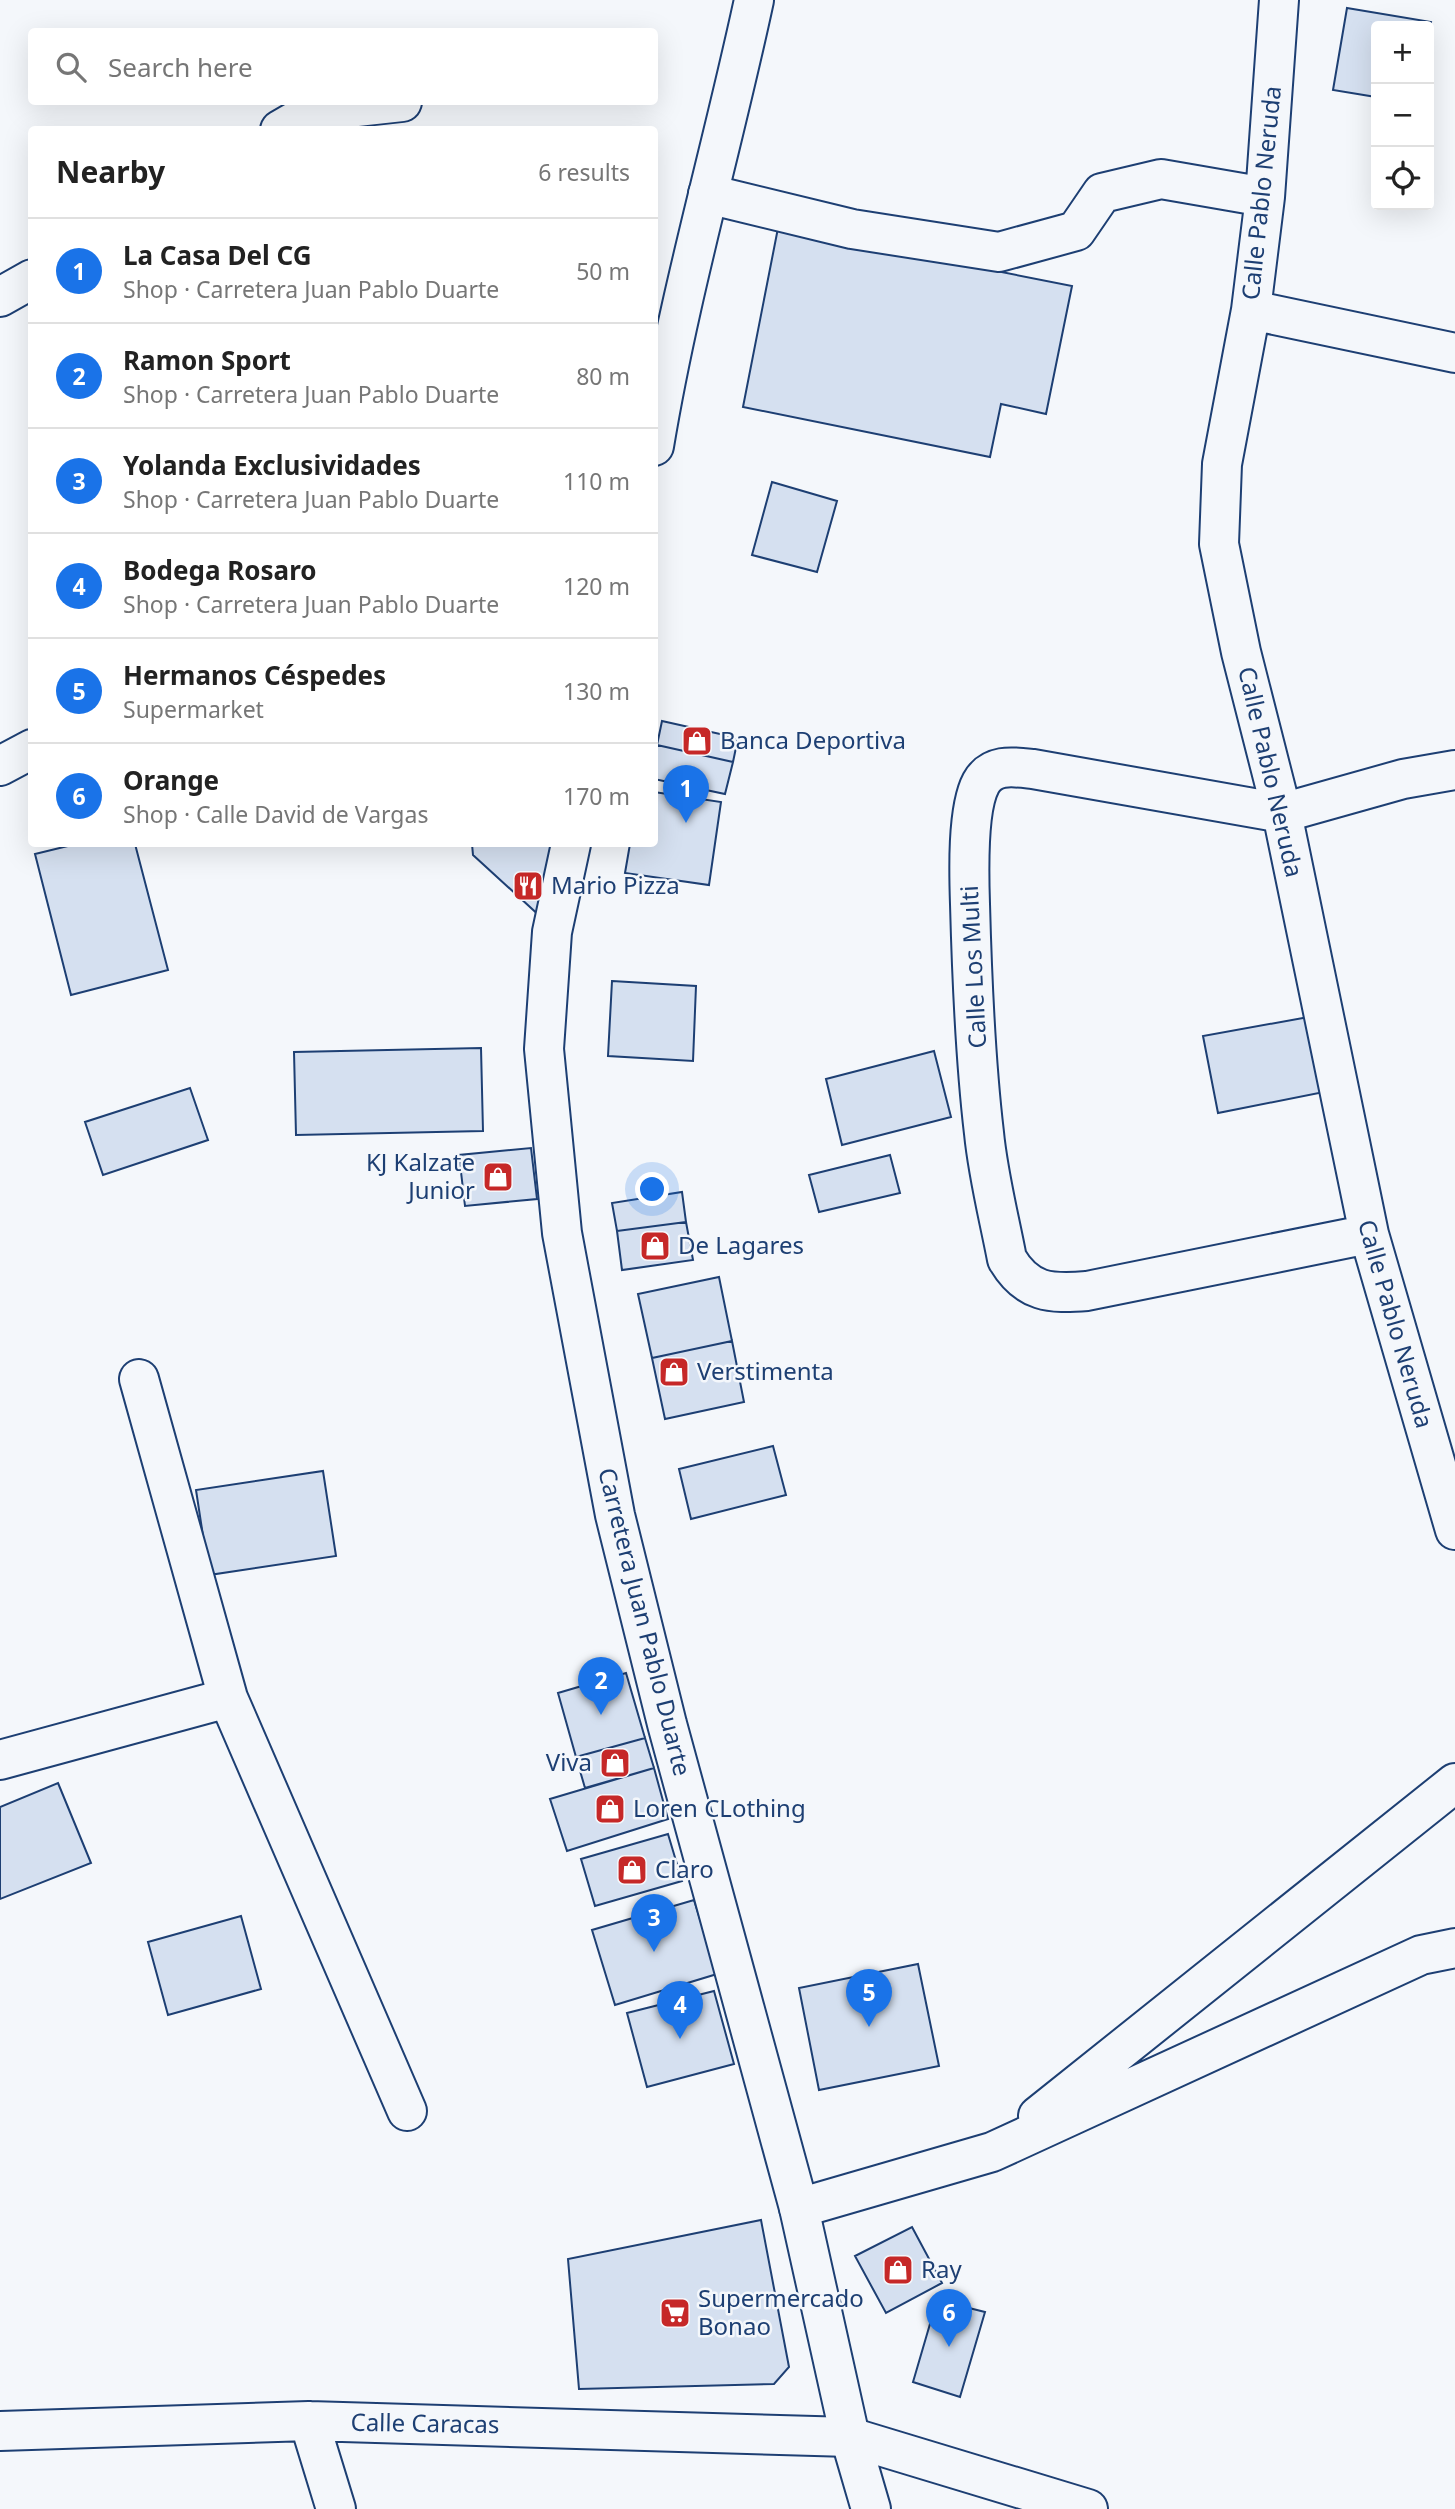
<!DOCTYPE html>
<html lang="en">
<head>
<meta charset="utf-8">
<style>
  :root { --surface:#fff; --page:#f6f6f6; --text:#222; --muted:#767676; --line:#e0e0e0; --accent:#1a73e8 }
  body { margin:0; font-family:"Noto Sans",sans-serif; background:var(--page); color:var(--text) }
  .controls { position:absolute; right:21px; top:21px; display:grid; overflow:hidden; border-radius:7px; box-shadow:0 7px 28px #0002 }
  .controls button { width:63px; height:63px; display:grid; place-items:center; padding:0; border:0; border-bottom:2px solid var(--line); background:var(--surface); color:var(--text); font:35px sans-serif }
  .you { position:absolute; left:653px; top:1190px; width:24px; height:24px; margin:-18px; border:5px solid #fff; border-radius:50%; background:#1a73e8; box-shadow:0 0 0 10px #1a73e833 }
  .badge { display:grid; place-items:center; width:46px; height:46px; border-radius:50%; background:var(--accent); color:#fff; font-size:23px; font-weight:700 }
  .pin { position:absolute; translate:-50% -58px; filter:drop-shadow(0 2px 4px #0008) }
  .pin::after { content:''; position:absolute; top:37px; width:24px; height:21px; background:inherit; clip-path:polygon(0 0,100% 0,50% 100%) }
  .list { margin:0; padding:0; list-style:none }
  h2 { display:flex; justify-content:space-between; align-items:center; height:91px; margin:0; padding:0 28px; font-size:30px }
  h2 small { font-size:23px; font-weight:400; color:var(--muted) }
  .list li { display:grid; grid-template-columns:46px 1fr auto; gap:21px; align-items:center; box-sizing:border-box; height:105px; padding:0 28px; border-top:2px solid var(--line) }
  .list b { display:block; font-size:26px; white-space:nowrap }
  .list p { margin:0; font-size:23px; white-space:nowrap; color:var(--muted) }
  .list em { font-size:23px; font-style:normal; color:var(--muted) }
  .icon { flex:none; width:38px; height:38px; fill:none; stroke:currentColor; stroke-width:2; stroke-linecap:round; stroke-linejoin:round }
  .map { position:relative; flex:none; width:1455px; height:2509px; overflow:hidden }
  .search { position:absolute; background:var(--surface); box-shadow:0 7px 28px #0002; left:28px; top:28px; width:630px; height:77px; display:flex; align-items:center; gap:18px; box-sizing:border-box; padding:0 24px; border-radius:7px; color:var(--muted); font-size:26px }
  .panel { position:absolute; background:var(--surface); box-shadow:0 7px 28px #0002; left:28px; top:126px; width:630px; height:721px; border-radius:7px }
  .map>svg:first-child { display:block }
</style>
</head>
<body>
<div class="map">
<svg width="1455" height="2509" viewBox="0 0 1455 2509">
  <rect width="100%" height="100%" fill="#f4f7fb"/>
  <path fill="#d5e0f0" stroke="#1d3f73" stroke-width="2" d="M 1347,8 L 1431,22 L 1429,33 L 1429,26 L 1376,26 L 1376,97 L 1333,90 Z
    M 778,228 L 1072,286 L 1046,414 L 1001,404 L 990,457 L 743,407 Z
    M 772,482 L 837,501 L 817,572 L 752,555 Z
    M 662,721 L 738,738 L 733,762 L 657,745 Z
    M 657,745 L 733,762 L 725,794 L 654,779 Z
    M 654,792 L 721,802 L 709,885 L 625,873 L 630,844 L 654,844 Z
    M 76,844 L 135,844 L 168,970 L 71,995 L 35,854 Z
    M 472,844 L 558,844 L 542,918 L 473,855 Z
    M 612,981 L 696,986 L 693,1061 L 608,1056 Z
    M 1314,1016 L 1329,1091 L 1218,1113 L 1203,1036 Z
    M 481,1048 L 483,1131 L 296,1135 L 294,1052 Z
    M 934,1051 L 951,1117 L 842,1145 L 826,1079 Z
    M 190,1088 L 208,1140 L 103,1175 L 85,1122 Z
    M 531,1148 L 537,1199 L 465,1206 L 459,1155 Z
    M 890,1155 L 900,1193 L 819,1212 L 809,1175 Z
    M 682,1192 L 686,1222 L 617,1231 L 612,1203 Z
    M 686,1222 L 693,1260 L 622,1270 L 617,1231 Z
    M 719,1277 L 732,1341 L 652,1358 L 638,1294 Z
    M 732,1341 L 744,1402 L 665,1419 L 652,1358 Z
    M 773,1446 L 786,1495 L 691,1519 L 679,1469 Z
    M 323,1471 L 336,1556 L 209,1575 L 196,1490 Z
    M 626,1673 L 645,1738 L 576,1757 L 558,1693 Z
    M 645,1738 L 654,1768 L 585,1788 L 576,1757 Z
    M 654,1768 L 668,1819 L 567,1851 L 550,1799 Z
    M 58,1783 L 91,1863 L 0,1899 L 0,1807 Z
    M 668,1834 L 682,1881 L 595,1906 L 581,1859 Z
    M 694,1900 L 717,1974 L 615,2005 L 592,1930 Z
    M 241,1916 L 261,1989 L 168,2015 L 148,1942 Z
    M 918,1964 L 939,2066 L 819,2090 L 799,1988 Z
    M 714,1991 L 734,2064 L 647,2087 L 627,2013 Z
    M 761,2220 L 789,2367 L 774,2384 L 579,2389 L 568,2259 Z
    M 912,2227 L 942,2283 L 886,2313 L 855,2256 Z
    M 937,2300 L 985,2312 L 960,2397 L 913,2382 Z"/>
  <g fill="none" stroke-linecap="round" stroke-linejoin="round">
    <g stroke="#1d3f73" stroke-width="42">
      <path id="minor" d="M 1279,0 L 1265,197 L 1251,310 L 1222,464 L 1219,544 L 1241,652 L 1282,813 L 1369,1234 L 1455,1530
        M 280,130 L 311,112 L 402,102
        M 708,194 L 852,229 L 999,252 L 1076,231 L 1102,193 L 1161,179 L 1265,197
        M 0,297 L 32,279
        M 1251,310 L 1455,353
        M 1369,1234 L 1087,1291 C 1050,1294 1027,1293 1007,1259 C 999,1217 988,1175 984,1133 C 975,1057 972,980 970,904 C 969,874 967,809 981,783 C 992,763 1014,767 1033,769 L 1282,813 L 1403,779 L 1455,770
        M 139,1379 L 228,1698 L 407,2111
        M 0,1760 L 228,1698
        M 1038,2116 L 1455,1783
        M 799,2208 L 992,2152 L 1421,1955 L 1455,1948
        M 309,2421 L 336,2509
        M 0,2431 L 309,2421 L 850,2437 L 1088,2509"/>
    </g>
    <g stroke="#1d3f73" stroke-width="42">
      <path id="major" d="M 654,446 C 679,295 722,149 754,0
        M 0,766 L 32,749
        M 571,844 L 552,932 L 544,1049 L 562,1233 L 615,1515 L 667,1724 L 799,2208 L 850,2437 L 871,2509"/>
    </g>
    <use href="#minor" stroke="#f4f7fb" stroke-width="38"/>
    <use href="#major" stroke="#f4f7fb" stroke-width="38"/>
  </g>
  <defs>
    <g id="shop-square" transform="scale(1.575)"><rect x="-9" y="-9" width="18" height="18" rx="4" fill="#c62828" stroke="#f4f7fb"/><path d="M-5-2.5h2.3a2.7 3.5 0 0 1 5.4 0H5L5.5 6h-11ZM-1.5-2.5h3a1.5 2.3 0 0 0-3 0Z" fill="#fff"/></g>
    <g id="restaurant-square" transform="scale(1.575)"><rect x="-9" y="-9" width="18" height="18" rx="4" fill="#c62828" stroke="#f4f7fb"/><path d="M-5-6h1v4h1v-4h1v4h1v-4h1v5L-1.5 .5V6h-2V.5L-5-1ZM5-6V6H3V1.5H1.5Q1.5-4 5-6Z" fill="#fff"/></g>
    <g id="supermarket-square" transform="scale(1.575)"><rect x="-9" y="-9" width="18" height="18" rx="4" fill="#c62828" stroke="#f4f7fb"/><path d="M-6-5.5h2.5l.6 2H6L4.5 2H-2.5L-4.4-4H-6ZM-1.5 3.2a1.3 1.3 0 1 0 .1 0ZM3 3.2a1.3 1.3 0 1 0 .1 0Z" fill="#fff"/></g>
  </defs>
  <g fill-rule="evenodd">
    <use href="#shop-square" x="697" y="741"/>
    <use href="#restaurant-square" x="528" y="886"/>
    <use href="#shop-square" x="498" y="1177"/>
    <use href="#shop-square" x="655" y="1246"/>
    <use href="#shop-square" x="674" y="1372"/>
    <use href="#shop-square" x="615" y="1763"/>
    <use href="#shop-square" x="610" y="1809"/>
    <use href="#shop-square" x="632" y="1870"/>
    <use href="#shop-square" x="898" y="2270"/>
    <use href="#supermarket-square" x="675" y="2313"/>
  </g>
  <g text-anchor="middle" stroke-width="5" stroke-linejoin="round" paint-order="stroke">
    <g font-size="24" fill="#1d3f73" stroke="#f4f7fb">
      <text transform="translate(1262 193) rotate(-84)" y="8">Calle Pablo Neruda</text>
      <text transform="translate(1270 772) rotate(77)" y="8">Calle Pablo Neruda</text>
      <text transform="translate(974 967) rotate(-93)" y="8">Calle Los Multi</text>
      <text transform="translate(1395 1324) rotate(74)" y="8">Calle Pablo Neruda</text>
      <text transform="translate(644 1622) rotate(76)" y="8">Carretera Juan Pablo Duarte</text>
      <text transform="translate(425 2424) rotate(1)" y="8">Calle Caracas</text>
    </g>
    <g font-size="24" fill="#1d3f73" stroke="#f4f7fb" text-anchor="start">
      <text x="720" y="749">Banca Deportiva</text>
      <text x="551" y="894">Mario Pizza</text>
      <text x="475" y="1171" text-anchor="end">KJ Kalzate<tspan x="475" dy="28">Junior</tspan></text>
      <text x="678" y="1254">De Lagares</text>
      <text x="697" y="1380">Verstimenta</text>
      <text x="592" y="1771" text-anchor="end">Viva</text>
      <text x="633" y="1817">Loren CLothing</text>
      <text x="655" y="1878">Claro</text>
      <text x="921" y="2278">Ray</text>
      <text x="698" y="2307">Supermercado<tspan x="698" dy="28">Bonao</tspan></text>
    </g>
  </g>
</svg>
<div class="controls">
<button>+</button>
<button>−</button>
<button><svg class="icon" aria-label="locate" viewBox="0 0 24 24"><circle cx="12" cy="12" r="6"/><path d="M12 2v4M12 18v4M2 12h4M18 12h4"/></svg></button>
</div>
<div class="you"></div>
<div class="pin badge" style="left:686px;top:823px">1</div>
<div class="pin badge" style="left:601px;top:1715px">2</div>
<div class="pin badge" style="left:654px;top:1952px">3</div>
<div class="pin badge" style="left:680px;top:2039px">4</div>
<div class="pin badge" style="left:869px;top:2027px">5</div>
<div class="pin badge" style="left:949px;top:2347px">6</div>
<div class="search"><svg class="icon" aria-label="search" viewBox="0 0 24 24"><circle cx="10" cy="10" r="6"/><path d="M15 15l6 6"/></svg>Search here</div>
<section class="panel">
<h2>Nearby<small>6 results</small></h2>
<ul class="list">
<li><span class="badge">1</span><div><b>La Casa Del CG</b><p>Shop · Carretera Juan Pablo Duarte</p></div><em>50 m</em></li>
<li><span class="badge">2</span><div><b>Ramon Sport</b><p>Shop · Carretera Juan Pablo Duarte</p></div><em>80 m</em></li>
<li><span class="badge">3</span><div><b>Yolanda Exclusividades</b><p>Shop · Carretera Juan Pablo Duarte</p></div><em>110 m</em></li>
<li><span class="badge">4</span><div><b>Bodega Rosaro</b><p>Shop · Carretera Juan Pablo Duarte</p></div><em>120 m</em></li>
<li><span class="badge">5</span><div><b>Hermanos Céspedes</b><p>Supermarket</p></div><em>130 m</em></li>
<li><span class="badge">6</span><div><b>Orange</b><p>Shop · Calle David de Vargas</p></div><em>170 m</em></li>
</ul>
</section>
</div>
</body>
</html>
